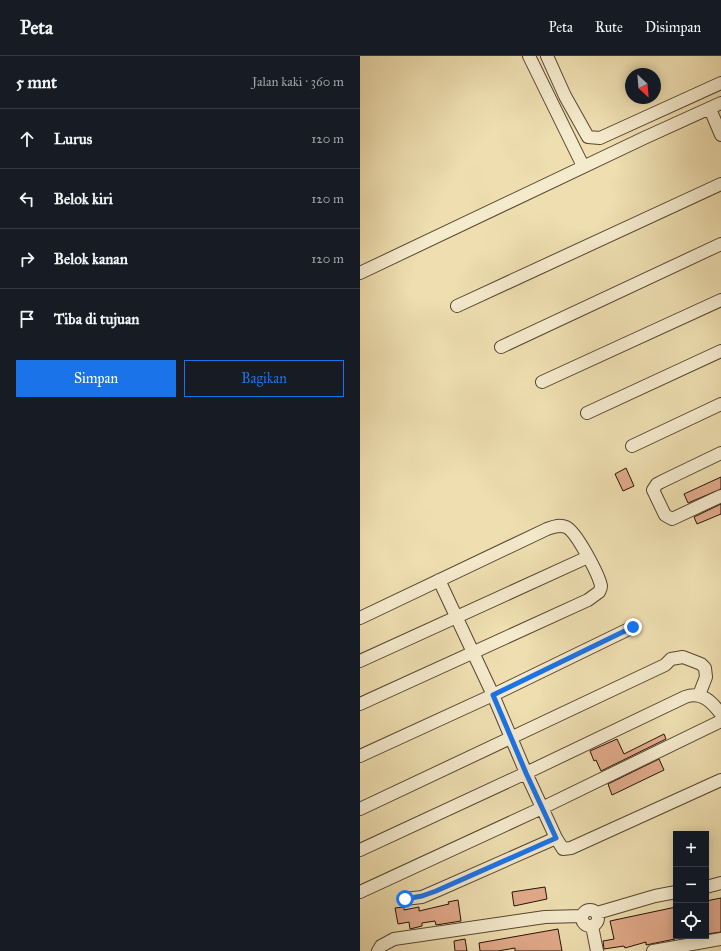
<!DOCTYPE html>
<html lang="id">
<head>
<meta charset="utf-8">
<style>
  :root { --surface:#171b24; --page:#20242c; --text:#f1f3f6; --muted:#9ea1a6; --line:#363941; --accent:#1a73e8 }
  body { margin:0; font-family:"IM FELL Great Primer",serif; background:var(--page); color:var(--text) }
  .controls { position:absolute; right:12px; bottom:12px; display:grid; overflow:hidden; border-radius:0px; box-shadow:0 2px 10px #0003 }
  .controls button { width:36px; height:36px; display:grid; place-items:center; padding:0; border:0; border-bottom:1px solid var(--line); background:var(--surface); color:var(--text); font:20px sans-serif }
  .compass { position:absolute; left:265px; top:12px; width:36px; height:36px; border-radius:50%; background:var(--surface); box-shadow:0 2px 10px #0003; rotate:154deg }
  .stop { position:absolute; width:12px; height:12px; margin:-9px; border:3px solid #1a73e8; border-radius:50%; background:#fff }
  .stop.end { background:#1a73e8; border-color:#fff; box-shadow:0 1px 4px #0008 }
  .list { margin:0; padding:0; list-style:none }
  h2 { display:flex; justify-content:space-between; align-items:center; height:52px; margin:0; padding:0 16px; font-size:17px }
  h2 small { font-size:13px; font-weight:400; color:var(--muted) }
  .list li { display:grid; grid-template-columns:26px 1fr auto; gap:12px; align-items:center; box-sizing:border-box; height:60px; padding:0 16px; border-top:1px solid var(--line) }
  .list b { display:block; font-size:15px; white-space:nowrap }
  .list em { font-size:13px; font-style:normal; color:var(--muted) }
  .actions { display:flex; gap:8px; padding:12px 16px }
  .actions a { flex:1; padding:9px 0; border:1px solid var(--accent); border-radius:0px; text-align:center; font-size:14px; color:var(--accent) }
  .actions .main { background:var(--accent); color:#fff }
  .icon { flex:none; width:22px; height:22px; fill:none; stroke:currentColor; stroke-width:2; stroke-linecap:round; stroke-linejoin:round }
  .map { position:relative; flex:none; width:361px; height:895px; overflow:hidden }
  header { display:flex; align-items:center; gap:24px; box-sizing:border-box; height:56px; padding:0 20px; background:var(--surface); border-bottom:1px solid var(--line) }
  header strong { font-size:19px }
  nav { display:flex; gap:22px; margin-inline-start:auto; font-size:14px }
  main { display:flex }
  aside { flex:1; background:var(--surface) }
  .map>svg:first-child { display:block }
</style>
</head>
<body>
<header>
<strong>Peta</strong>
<nav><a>Peta</a><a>Rute</a><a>Disimpan</a></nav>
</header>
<main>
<aside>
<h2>5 mnt<small>Jalan kaki · 360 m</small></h2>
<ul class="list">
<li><svg class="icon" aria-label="ahead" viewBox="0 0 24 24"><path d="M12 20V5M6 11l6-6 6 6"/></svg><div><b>Lurus</b></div><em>120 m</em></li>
<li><svg class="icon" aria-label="left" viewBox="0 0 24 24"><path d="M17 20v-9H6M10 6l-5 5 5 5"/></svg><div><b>Belok kiri</b></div><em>120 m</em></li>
<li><svg class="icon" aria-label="right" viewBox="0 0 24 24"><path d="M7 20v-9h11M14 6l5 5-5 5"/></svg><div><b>Belok kanan</b></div><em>120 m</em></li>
<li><svg class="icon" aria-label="arrive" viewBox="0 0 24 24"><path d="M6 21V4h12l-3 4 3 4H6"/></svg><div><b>Tiba di tujuan</b></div></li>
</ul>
<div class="actions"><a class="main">Simpan</a><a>Bagikan</a></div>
</aside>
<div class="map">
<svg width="361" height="895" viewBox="0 0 361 895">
  <rect width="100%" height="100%" fill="#eedeb0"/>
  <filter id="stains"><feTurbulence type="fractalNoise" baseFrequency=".005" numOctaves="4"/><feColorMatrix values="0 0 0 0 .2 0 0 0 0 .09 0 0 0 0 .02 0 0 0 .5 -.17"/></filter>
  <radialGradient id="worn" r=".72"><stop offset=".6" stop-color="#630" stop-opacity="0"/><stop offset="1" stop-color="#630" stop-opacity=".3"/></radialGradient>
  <path fill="#e1aa8b" stroke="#261207" d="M 266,412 L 274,430 L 263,435 L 255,418 Z
    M 361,421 L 361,433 L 328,447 L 324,438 Z
    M 361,448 L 361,458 L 337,468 L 334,461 Z
    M 304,678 L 306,683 L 241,715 L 236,704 L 234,705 L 230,695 L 257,683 L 264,698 Z
    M 299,703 L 304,714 L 252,739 L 248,728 Z
    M 185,831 L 187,843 L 154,850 L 152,836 Z
    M 361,842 L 361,876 L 347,878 L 346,870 L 346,845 Z
    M 98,844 L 101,865 L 76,869 L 75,865 L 62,867 L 62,870 L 50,873 L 49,866 L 38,868 L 35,852 L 44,851 L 44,854 L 59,851 L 59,855 L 89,848 L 88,846 Z
    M 316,851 L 316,882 L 315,883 L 286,889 L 286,886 L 265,892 L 264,890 L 244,893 L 243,885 L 254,883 L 250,865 Z
    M 198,873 L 202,895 L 155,895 L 155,892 L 138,895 L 120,895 L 119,887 Z
    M 105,883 L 107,895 L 95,895 L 94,885 Z"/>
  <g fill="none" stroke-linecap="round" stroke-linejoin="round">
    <g stroke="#584531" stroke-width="14">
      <path id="minor" d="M 169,0 L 223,110
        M 187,0 L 205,40 L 228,81 L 240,82 L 361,27
        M 350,53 L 361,79
        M 0,217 L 284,82 L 361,47
        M 97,250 L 361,128
        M 141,291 L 361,188
        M 182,326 L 361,244
        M 227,357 L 361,295
        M 272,390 L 361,348
        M 361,397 L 305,424 L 297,428 L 293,434 L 305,459 L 312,463 L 361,440
        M 79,524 L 133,639 L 166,717 L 196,782 L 203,793 L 211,792 L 361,724
        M 0,562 L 187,473 C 193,471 199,468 206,471 C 216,475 239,519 241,530 C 241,533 240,534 239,536 L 228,544 L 0,648
        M 0,605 L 228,501
        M 0,700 L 133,639 L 273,571
        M 0,753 L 305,609 L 311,603 L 323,601 L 341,608 L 345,612 L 346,621 L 339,639
        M 0,794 L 166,717 L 325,641 C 342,635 352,646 361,658
        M 346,831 L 361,827
        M 0,836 L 182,752 L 361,665
        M 45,843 L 62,841 L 76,835 L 196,782
        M222 862a8 8 0 1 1 16 0a8 8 0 1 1-16 0Z
        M 237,857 L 295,840 L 316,836
        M 232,870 L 237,895
        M 18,895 L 21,890 L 34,883 L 185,861 L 222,860
        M 293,895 L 361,883"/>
    </g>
    <use href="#minor" stroke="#f4eacc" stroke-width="12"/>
  </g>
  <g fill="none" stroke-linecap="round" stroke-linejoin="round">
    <path stroke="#1a73e8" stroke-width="5" d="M 45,843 L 62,840 L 76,835 L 196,782 L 166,717 L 133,639 L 273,571"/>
  </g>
  <rect width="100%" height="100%" filter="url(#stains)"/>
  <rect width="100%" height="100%" fill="url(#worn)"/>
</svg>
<div class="controls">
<button>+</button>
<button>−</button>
<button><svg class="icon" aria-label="locate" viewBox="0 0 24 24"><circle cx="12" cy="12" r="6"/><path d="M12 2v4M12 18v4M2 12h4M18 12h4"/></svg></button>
</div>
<svg class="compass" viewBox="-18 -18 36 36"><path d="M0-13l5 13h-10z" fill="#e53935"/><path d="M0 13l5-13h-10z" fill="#9ea1a6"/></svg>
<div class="stop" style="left:45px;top:843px"></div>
<div class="stop end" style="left:273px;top:571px"></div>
</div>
</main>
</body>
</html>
